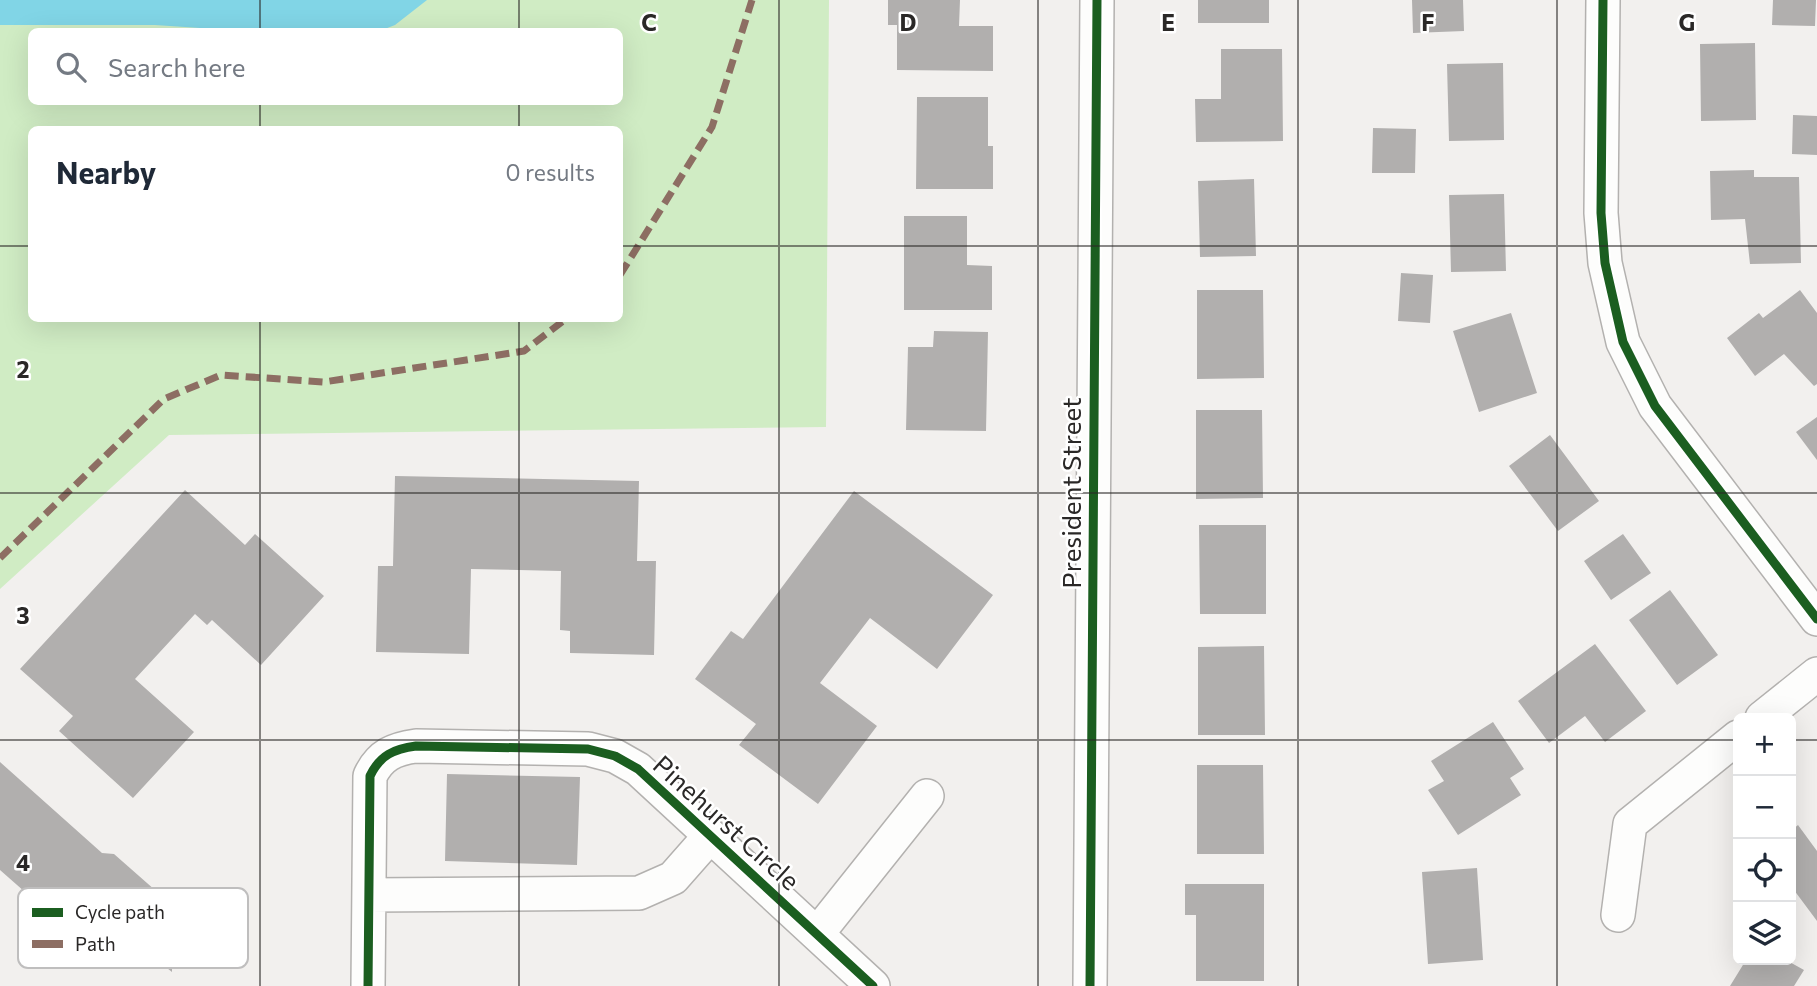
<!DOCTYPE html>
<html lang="en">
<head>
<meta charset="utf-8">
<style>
  :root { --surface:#fff; --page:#f6f6f7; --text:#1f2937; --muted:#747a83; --line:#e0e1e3 }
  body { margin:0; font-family:Commissioner,sans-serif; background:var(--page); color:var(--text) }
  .controls { position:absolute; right:21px; bottom:21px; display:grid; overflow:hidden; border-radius:10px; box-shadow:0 7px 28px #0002 }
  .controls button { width:63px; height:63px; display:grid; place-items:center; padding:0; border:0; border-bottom:2px solid var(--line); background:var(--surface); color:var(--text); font:35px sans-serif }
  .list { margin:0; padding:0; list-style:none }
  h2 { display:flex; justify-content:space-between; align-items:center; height:91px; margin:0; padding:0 28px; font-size:30px }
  h2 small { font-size:23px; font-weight:400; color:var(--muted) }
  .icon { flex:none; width:38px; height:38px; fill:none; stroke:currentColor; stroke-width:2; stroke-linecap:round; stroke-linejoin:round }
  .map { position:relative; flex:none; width:1817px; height:986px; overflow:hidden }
  .search { position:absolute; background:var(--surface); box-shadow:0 7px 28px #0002; left:28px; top:28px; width:595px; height:77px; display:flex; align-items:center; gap:18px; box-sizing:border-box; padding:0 24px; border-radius:10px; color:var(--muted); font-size:26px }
  .panel { position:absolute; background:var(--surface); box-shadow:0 7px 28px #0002; left:28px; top:126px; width:595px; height:196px; border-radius:10px }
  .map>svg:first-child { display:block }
</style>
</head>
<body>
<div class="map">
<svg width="1817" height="986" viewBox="0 0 1817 986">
  <rect width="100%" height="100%" fill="#f2f0ee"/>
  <path fill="#d0ecc4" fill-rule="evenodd" d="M 0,0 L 829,0 L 826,427 L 169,435 L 0,589 ZM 32,32 L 620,32 L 620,102 L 32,102 ZM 32,130 L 620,130 L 620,318 L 32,318 Z"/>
  <path fill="#81d5e6" d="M 0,0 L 427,0 L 395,25 L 377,32 L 260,32 L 155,25 L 0,25 Z"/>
  <path fill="#b1afae" d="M 888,0 L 960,0 L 959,26 L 993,26 L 993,71 L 897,70 L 897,25 L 888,25 Z
    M 1198,0 L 1269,0 L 1269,23 L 1198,23 Z
    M 1412,0 L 1463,0 L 1464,31 L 1413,33 Z
    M 1773,0 L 1816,0 L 1815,26 L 1772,25 Z
    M 1755,43 L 1756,120 L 1701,121 L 1700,44 Z
    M 1221,49 L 1282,49 L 1283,141 L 1196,142 L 1195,99 L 1221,99 Z
    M 1503,63 L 1504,140 L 1449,141 L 1447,64 Z
    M 917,97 L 988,97 L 988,146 L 993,146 L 993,189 L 916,189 Z
    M 1793,115 L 1817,116 L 1817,155 L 1792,154 Z
    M 1373,128 L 1416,129 L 1415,173 L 1372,173 Z
    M 1754,170 L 1754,177 L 1799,177 L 1801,263 L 1750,264 L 1745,219 L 1711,220 L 1710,171 Z
    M 1254,179 L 1256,256 L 1200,257 L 1198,181 Z
    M 1504,194 L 1506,271 L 1451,272 L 1449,195 Z
    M 904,216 L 967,216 L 967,265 L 992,266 L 992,310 L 904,310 Z
    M 1401,273 L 1433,275 L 1430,323 L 1398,321 Z
    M 1197,290 L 1263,290 L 1264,378 L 1197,379 Z
    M 1800,290 L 1817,313 L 1817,384 L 1814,386 L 1784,354 L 1755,376 L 1727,338 L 1759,313 L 1763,318 Z
    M 1511,313 L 1537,393 L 1479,412 L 1453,331 Z
    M 934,331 L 988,332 L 986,431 L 906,430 L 908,347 L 933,347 Z
    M 1196,410 L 1262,410 L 1263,498 L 1196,499 Z
    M 1817,417 L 1817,460 L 1796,432 Z
    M 1550,435 L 1599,501 L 1558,531 L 1509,466 Z
    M 395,476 L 639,481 L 637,561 L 656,561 L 654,655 L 570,653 L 570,631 L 560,630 L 561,571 L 471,569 L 469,654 L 376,652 L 378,566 L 393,566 Z
    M 185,490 L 245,545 L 255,534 L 324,596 L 261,665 L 212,620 L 207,625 L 195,614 L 135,679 L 194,732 L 133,798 L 59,731 L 73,716 L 20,669 Z
    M 854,491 L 993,595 L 937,669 L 870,618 L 820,683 L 877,726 L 818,804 L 739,745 L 756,724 L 695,679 L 731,631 L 743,639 Z
    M 1199,525 L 1266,525 L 1266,614 L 1200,614 Z
    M 1623,534 L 1651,573 L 1611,600 L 1584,561 Z
    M 1670,590 L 1718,655 L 1677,685 L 1629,620 Z
    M 1595,644 L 1646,711 L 1605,742 L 1585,716 L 1549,743 L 1518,701 Z
    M 1264,646 L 1265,735 L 1198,735 L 1198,647 Z
    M 1493,722 L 1524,769 L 1510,778 L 1521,795 L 1458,835 L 1428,790 L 1444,781 L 1431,761 Z
    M 0,762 L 102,853 L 114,854 L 172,905 L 172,972 L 152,956 L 127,955 L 127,931 L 116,921 L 110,927 L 24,927 L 25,892 L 0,870 Z
    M 1197,765 L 1263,765 L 1264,854 L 1197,854 Z
    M 447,774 L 580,777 L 577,865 L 445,861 Z
    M 1798,825 L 1817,851 L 1817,921 L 1791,886 L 1791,831 Z
    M 1477,868 L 1483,960 L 1428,964 L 1422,872 Z
    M 1185,884 L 1264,884 L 1264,981 L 1196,981 L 1196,915 L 1185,915 Z
    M 1746,960 L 1786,960 L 1804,970 L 1794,986 L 1730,986 Z"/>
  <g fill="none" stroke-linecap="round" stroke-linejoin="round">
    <g stroke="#b3b1af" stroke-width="36">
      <path id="minor" d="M 1603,0 L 1601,213 L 1605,263 L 1623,342 L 1655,406 L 1817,619
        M 1762,718 L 1817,674
        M 369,895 L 639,893 L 673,878 L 710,836
        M 1618,915 L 1630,824 L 1738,737
        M 817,934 L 927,796
        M 368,986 L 370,776 C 380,755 394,749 416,746 L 588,749 L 615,756 L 638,769 L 873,986
        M 1090,986 L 1097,0"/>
    </g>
    <use href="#minor" stroke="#fdfdfc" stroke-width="33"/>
    <path stroke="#8d6e63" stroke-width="7" stroke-dasharray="14 7" stroke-linecap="butt" d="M 620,275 L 712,127 L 752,0
      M 0,558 L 164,399 L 221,375 L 324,382 L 524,351 L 567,318"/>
    <g stroke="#fff" stroke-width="13">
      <path id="cycleway" d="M 1603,0 L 1601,213 L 1605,263 L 1623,342 L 1655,406 L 1817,619
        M 368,986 L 370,776 C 380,755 394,749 416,746 L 588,749 L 615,756 L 638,769 L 873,986
        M 1090,986 L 1097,0"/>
    </g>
    <use href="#cycleway" stroke="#1b5e20" stroke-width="9"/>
  </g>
  <path fill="none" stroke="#2a2827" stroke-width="2" stroke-opacity="0.55" d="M 260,0 L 260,32M 519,0 L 519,32M 779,0 L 779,986M 1038,0 L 1038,986M 1298,0 L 1298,986M 1557,0 L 1557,986M 260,102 L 260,130M 519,102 L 519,130M 0,246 L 32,246M 620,246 L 1817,246M 260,318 L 260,986M 519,318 L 519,986M 0,493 L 1817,493M 0,740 L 1738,740M 1791,740 L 1817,740"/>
  <g text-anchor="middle" stroke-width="5" stroke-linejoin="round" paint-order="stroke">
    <g font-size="26" fill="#2a2827" stroke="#fff">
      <text transform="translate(1072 493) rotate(-90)" y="9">President Street</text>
      <text transform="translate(726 823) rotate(42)" y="9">Pinehurst Circle</text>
    </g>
  </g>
  <rect x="18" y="888" width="230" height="80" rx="10" fill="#fff" stroke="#bfbebe" stroke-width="2"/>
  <rect x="32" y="908" width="31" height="9" fill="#1b5e20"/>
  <rect x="32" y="940" width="31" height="8" fill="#8d6e63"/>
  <g font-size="19" fill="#2a2827">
    <text x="75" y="919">Cycle path</text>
    <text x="75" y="951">Path</text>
  </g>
  <g font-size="23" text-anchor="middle" font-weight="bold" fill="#2a2827" stroke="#fff" stroke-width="5" stroke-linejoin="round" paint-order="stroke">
    <text x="649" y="31">C</text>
    <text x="908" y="31">D</text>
    <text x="1168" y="31">E</text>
    <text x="1428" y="31">F</text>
    <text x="1687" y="31">G</text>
    <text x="23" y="378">2</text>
    <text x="23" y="624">3</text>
    <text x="23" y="871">4</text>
  </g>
</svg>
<div class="controls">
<button>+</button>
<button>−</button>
<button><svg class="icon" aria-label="locate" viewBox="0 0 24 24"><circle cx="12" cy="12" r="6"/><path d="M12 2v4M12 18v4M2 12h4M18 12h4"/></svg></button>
<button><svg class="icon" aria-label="layers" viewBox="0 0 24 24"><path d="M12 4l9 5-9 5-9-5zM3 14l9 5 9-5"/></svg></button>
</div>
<div class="search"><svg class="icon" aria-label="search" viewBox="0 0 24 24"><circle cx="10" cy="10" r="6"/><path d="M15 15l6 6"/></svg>Search here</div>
<section class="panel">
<h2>Nearby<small>0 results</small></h2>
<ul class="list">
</ul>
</section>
</div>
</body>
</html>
